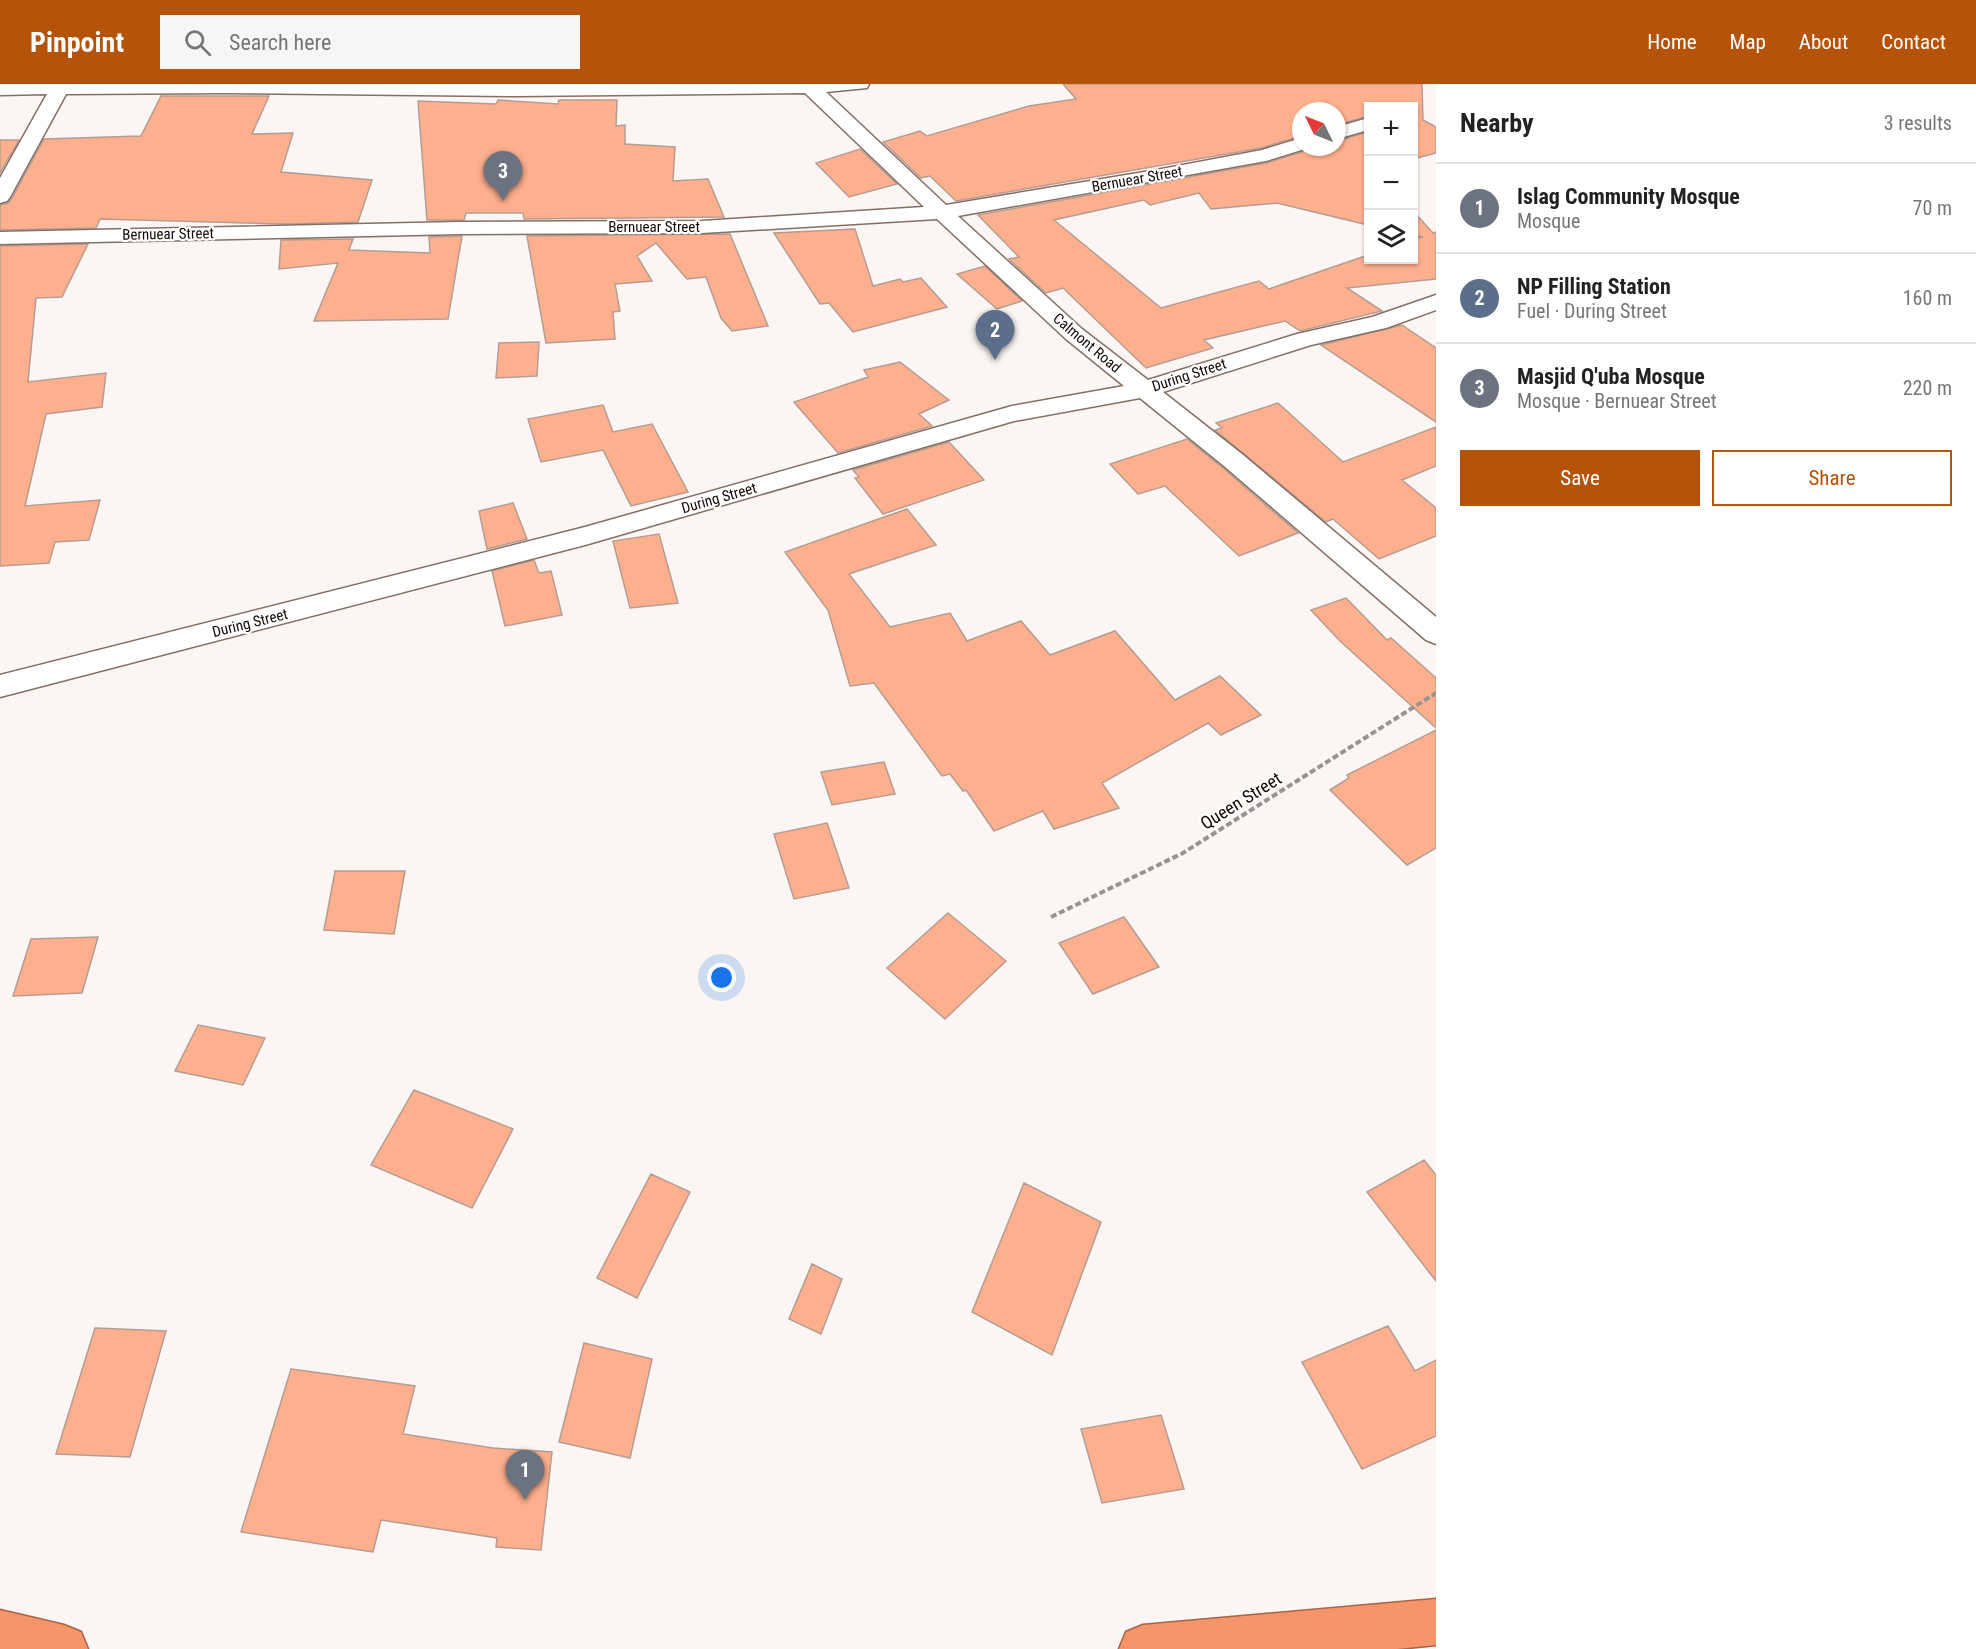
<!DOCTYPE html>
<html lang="en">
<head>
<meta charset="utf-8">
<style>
  :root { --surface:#fff; --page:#f6f6f6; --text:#222; --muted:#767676; --line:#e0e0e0; --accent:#b45309 }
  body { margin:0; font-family:"Roboto Condensed",sans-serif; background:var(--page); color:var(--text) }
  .controls { position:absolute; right:18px; top:18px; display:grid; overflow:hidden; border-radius:0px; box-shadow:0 2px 4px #0004 }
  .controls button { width:54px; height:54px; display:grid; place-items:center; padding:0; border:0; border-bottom:2px solid var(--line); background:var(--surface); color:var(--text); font:30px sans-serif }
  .compass { position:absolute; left:1292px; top:18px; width:54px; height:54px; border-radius:50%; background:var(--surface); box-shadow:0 2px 4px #0004; rotate:313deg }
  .you { position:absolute; left:722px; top:894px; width:21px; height:21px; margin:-15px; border:4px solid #fff; border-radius:50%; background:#1a73e8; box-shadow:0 0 0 9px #1a73e833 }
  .badge { display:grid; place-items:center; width:39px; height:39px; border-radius:50%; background:var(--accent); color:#fff; font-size:20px; font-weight:700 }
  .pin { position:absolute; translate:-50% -50px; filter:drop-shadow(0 2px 3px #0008) }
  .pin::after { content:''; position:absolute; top:32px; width:21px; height:18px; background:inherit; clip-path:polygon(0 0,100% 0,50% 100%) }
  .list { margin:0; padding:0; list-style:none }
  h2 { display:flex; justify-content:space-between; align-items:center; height:78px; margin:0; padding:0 24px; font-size:26px }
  h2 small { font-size:20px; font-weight:400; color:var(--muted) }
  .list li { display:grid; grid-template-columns:39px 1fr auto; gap:18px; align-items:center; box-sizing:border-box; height:90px; padding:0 24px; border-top:2px solid var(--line) }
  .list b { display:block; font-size:22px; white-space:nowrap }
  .list p { margin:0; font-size:20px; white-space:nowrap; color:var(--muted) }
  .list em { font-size:20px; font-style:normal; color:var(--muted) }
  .actions { display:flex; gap:12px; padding:18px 24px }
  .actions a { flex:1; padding:14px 0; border:2px solid var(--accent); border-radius:0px; text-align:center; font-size:21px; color:var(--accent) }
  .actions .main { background:var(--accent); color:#fff }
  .icon { flex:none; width:33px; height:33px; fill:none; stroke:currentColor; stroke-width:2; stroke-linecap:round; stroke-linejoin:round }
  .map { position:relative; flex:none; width:1436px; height:1565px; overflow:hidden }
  header { display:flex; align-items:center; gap:36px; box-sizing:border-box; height:84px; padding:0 30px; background:var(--accent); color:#fff }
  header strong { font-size:28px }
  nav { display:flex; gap:33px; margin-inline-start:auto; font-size:21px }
  .search { width:420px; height:54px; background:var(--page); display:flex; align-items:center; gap:15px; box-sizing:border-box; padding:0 21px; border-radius:0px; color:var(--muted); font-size:22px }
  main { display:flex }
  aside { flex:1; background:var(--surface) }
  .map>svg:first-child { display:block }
</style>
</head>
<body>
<header>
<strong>Pinpoint</strong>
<div class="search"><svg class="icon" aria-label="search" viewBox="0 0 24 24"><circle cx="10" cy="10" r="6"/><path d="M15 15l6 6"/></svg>Search here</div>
<nav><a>Home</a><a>Map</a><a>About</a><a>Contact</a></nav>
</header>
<main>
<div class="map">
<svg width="1436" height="1565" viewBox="0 0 1436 1565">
  <rect width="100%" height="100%" fill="#fbf5f3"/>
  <path fill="#feb08e" stroke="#b69c91" stroke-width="1.5" d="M 1063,0 L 1422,0 L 1423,36 L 1436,43 L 1436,69 L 1413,75 L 1413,22 L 1368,22 L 1368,32 L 1337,41 L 1337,27 L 1301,27 L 1301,52 L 1261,64 L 956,117 L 930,92 L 921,94 L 883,58 L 920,47 L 927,52 L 1029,22 L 1076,15 Z
    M 161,12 L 269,12 L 252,50 L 293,49 L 281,88 L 372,96 L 358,138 L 286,140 L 100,135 L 96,144 L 0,146 L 0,121 L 8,119 L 12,114 L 44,55 L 141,52 Z
    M 498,16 L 558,20 L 559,16 L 617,16 L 616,42 L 625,41 L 625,60 L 675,63 L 673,97 L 708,95 L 724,133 L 524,135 L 523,129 L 466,129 L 464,136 L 427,136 L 418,17 L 496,20 Z
    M 1368,48 L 1368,141 L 1277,119 L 1211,125 L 1199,109 L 1150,121 L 1144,116 L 1054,136 L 1161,224 L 1259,197 L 1269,205 L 1368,171 L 1368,176 L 1413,176 L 1413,156 L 1422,153 L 1413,151 L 1413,127 L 1433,149 L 1436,148 L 1436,195 L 1347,204 L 1382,227 L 1300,247 L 1285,237 L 1204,256 L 1213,264 L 1146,284 L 1063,204 L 1046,209 L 1009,175 L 1019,173 L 978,131 L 1266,79 L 1309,66 L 1310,63 L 1337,63 L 1337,57 Z
    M 0,56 L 19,56 L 0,89 Z
    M 860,65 L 897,100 L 849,113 L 816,79 Z
    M 855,145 L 873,202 L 900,195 L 903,198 L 921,194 L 947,223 L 853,248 L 829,219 L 820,220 L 774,149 Z
    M 730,150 L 768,242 L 732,247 L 721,234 L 706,193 L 687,195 L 656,159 L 637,172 L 652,197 L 615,200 L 620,227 L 613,228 L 615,255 L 546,259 L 527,152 Z
    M 462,152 L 448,235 L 314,237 L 338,179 L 279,185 L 281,156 L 353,155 L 349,166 L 430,169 L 429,153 Z
    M 88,160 L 62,213 L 36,214 L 28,298 L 106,289 L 102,323 L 46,330 L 25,422 L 100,416 L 89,456 L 55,458 L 49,479 L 0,482 L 0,162 Z
    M 985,182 L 1022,217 L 997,225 L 957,190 Z
    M 1402,241 L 1436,264 L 1436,338 L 1321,261 Z
    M 539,258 L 537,292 L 496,294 L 499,259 Z
    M 900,278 L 949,316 L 919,330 L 932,342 L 838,369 L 794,318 L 868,293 L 864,286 Z
    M 1278,319 L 1343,378 L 1436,343 L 1436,382 L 1402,396 L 1436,424 L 1436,452 L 1379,475 L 1333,435 L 1326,438 L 1215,346 L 1222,344 L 1216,339 Z
    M 603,321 L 613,348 L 652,340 L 688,408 L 631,422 L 603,366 L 541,378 L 528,335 Z
    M 1187,355 L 1223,384 L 1298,449 L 1239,472 L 1165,402 L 1138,410 L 1110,380 Z
    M 949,358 L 984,396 L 883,430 L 855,394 L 859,393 L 853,386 Z
    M 513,419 L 527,455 L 487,465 L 479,427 Z
    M 907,425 L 936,461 L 849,490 L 890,543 L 950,529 L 967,557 L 1021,537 L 1050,571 L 1115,547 L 1175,616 L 1220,592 L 1261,631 L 1221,651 L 1208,639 L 1102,699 L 1119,724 L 1054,745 L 1043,727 L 994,747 L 966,706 L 963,707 L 950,690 L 942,692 L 874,599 L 850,602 L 828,526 L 785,468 Z
    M 659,450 L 678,519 L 630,524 L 613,457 Z
    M 534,476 L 539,489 L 551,487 L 562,531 L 505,542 L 492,487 Z
    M 1346,514 L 1387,556 L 1391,554 L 1436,594 L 1436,644 L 1340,557 L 1311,526 Z
    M 1436,646 L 1436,764 L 1407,781 L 1330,706 L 1349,694 L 1347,691 Z
    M 884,678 L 895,710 L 832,721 L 821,688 Z
    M 827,739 L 849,804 L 794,815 L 774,750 Z
    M 335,787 L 405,787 L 394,850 L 324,846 Z
    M 948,829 L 1006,877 L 945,935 L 887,884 Z
    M 1124,833 L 1159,883 L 1093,910 L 1059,859 Z
    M 98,853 L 82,909 L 13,912 L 31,855 Z
    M 198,941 L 265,954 L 243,1001 L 175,987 Z
    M 414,1006 L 513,1045 L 472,1124 L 371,1081 Z
    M 1424,1076 L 1436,1091 L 1436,1197 L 1367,1108 Z
    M 651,1090 L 690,1108 L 637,1214 L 597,1194 Z
    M 1024,1099 L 1101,1138 L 1052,1271 L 972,1228 Z
    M 812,1180 L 842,1195 L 821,1250 L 789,1235 Z
    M 1388,1242 L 1415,1287 L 1436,1276 L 1436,1352 L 1362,1385 L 1302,1278 Z
    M 95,1244 L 166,1247 L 130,1373 L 56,1370 Z
    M 584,1259 L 652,1275 L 630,1374 L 559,1358 Z
    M 291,1285 L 415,1302 L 403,1350 L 493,1364 L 552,1368 L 541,1466 L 496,1463 L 497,1454 L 381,1436 L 373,1468 L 241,1448 Z
    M 1161,1331 L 1184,1405 L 1102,1419 L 1081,1345 Z"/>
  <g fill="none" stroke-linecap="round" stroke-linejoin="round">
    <g stroke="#866e63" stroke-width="3">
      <path id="street" d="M 0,0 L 869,0 L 867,4 L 826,8 L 946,121 L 1156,86 L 1262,66 L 1301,54 L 1301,63 L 1308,64 L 1266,77 L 958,132 L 1082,245 L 1148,296 L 1297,250 L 1372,233 L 1436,211 L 1436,226 L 1386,244 L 1311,261 L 1163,308 L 1242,370 L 1436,533 L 1436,560 L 1426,556 L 1224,382 L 1140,314 L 1014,337 L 585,461 L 0,613 L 0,591 L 585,443 L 1012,322 L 1124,302 L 1066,255 L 937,135 L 702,149 L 459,150 L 0,160 L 0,148 L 459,138 L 702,137 L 924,123 L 805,9 L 516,12 L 224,9 L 66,10 L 10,113 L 7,117 L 0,119 L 0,94 L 47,10 L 0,11 Z
        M 1368,34 L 1368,46 L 1337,55 L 1337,43 Z"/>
    </g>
    <g stroke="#a76447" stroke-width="3">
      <path id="highway" d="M 1436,1515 L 1436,1561 L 1397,1565 L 1119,1565 L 1126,1548 L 1143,1541 Z
        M 0,1526 L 64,1541 L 81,1548 L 88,1565 L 0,1565 Z"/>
    </g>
    <path stroke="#99928f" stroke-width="4" stroke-dasharray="6 3" stroke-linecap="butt" d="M 1051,833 L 1183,769 L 1436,609"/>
    <use href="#street" fill="#fff" fill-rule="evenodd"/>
    <use href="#highway" fill="#f7956a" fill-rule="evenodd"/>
  </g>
  <g text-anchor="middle" stroke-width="4.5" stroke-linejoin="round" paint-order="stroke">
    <g font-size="15" fill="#120906" stroke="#fff">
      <text transform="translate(1137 95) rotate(-10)" y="5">Bernuear Street</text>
      <text x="654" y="148">Bernuear Street</text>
      <text transform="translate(168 150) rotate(-1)" y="5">Bernuear Street</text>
      <text transform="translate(1087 259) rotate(40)" y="5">Calmont Road</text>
      <text transform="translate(1189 291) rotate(-18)" y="5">During Street</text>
      <text transform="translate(719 414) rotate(-16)" y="5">During Street</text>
      <text transform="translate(250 539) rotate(-14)" y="5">During Street</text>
    </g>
    <g font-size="18" fill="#120906" stroke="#fff">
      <text transform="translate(1241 717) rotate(-32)" y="6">Queen Street</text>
    </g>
  </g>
</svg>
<div class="controls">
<button>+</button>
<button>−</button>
<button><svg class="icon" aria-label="layers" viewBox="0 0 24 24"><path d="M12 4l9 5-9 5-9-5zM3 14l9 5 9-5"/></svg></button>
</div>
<svg class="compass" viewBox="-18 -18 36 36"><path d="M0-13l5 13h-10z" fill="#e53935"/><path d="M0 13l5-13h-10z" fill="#767676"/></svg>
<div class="you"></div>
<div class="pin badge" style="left:525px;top:1416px;background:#6b7280">1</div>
<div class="pin badge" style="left:995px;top:276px;background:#5c6f8a">2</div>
<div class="pin badge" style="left:503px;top:117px;background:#6b7280">3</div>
</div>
<aside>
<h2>Nearby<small>3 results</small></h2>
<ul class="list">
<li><span class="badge" style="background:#6b7280">1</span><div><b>Islag Community Mosque</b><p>Mosque</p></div><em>70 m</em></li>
<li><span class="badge" style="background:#5c6f8a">2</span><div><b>NP Filling Station</b><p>Fuel · During Street</p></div><em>160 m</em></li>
<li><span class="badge" style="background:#6b7280">3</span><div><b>Masjid Q'uba Mosque</b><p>Mosque · Bernuear Street</p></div><em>220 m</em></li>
</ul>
<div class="actions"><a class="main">Save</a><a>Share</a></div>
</aside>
</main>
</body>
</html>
